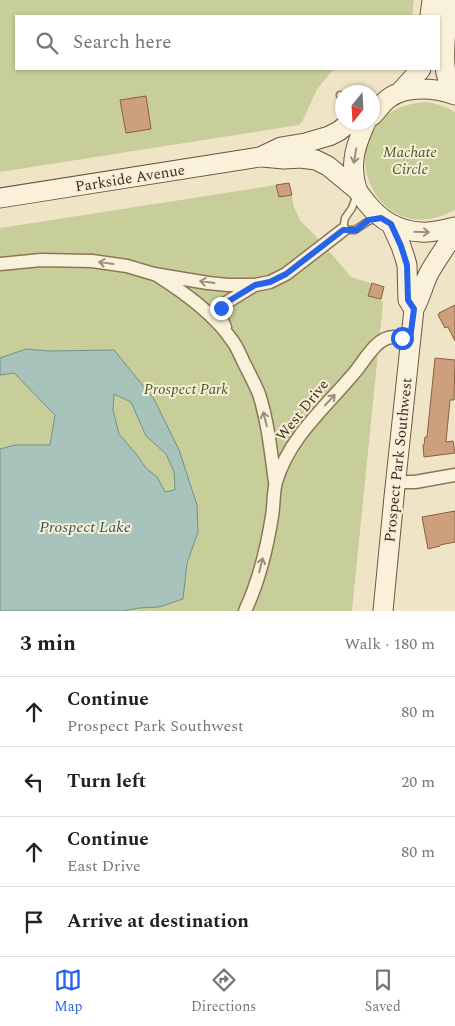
<!DOCTYPE html>
<html lang="en">
<head>
<meta charset="utf-8">
<style>
  :root { --surface:#fff; --page:#f6f6f6; --text:#222; --muted:#767676; --line:#e0e0e0; --accent:#2563eb }
  body { margin:0; font-family:Spectral,serif; background:var(--page); color:var(--text) }
  .compass { position:absolute; left:335px; top:85px; width:45px; height:45px; border-radius:50%; background:var(--surface); box-shadow:0 1px 4px #0004; rotate:198deg }
  .stop { position:absolute; width:15px; height:15px; margin:-11px; border:4px solid #2563eb; border-radius:50%; background:#fff }
  .stop.end { background:#2563eb; border-color:#fff; box-shadow:0 1px 5px #0008 }
  .list { margin:0; padding:0; list-style:none }
  h2 { display:flex; justify-content:space-between; align-items:center; height:65px; margin:0; padding:0 20px; font-size:21px }
  h2 small { font-size:16px; font-weight:400; color:var(--muted) }
  .list li { display:grid; grid-template-columns:32px 1fr auto; gap:15px; align-items:center; box-sizing:border-box; height:70px; padding:0 20px; border-top:1px solid var(--line) }
  .list b { display:block; font-size:19px; white-space:nowrap }
  .list p { margin:0; font-size:16px; white-space:nowrap; color:var(--muted) }
  .list em { font-size:16px; font-style:normal; color:var(--muted) }
  .icon { flex:none; width:28px; height:28px; fill:none; stroke:currentColor; stroke-width:2; stroke-linecap:round; stroke-linejoin:round }
  .map { position:relative; flex:none; width:455px; height:611px; overflow:hidden }
  .search { position:absolute; background:var(--surface); box-shadow:0 1px 4px #0004; left:15px; right:15px; top:15px; height:55px; display:flex; align-items:center; gap:12px; box-sizing:border-box; padding:0 18px; border-radius:0px; color:var(--muted); font-size:19px }
  .sheet { height:345px; background:var(--surface) }
  nav { display:flex; justify-content:space-around; align-items:center; box-sizing:border-box; height:70px; border-top:1px solid var(--line); background:var(--surface); font-size:14px; color:var(--muted) }
  nav a { display:grid; justify-items:center; gap:2px }
  nav .on { color:var(--accent) }
  .map>svg:first-child { display:block }
</style>
</head>
<body>
<div class="map">
<svg width="455" height="611" viewBox="0 0 455 611">
  <rect width="100%" height="100%" fill="#f0e4c7"/>
  <path fill="#c8ce9a" d="M 0,0 L 414,0 L 412,16 L 16,16 L 16,69 L 334,69 L 317,89 L 302,122 L 299,125 L 0,172 Z
    M 425,102 C 436,103 445,106 455,112 L 455,210 C 366,258 321,110 425,102 Z
    M 289,183 L 294,207 L 300,220 L 324,245 L 351,277 L 384,287 L 381,299 L 383,303 L 352,611 L 0,611 L 0,228 Z"/>
  <path fill="#a8c3bb" stroke="#6e9289" fill-rule="evenodd" d="M 26,349 L 49,351 L 114,350 L 154,399 L 179,450 L 197,505 L 198,532 L 187,563 L 183,599 L 159,607 L 139,608 L 124,611 L 0,611 L 0,449 L 15,445 L 50,445 L 55,415 L 14,373 L 0,375 L 0,358 ZM 114,394 L 131,402 L 146,436 L 166,454 L 174,472 L 175,490 L 165,492 L 157,477 L 146,468 L 137,455 L 119,434 L 113,410 Z"/>
  <path fill="#ce9f7c" stroke="#8c5f40" d="M 146,96 L 151,129 L 126,133 L 120,100 Z
    M 289,183 L 292,195 L 279,197 L 276,185 Z
    M 372,283 L 384,287 L 381,299 L 368,296 Z
    M 455,305 L 455,341 L 448,327 L 445,328 L 438,315 L 439,314 L 439,313 Z
    M 435,358 L 455,360 L 454,400 L 450,400 L 446,442 L 453,441 L 455,453 L 424,457 L 423,445 L 424,445 L 425,437 L 427,437 Z
    M 455,511 L 455,542 L 440,545 L 440,546 L 428,549 L 422,517 Z"/>
  <g fill="none" stroke-linecap="round" stroke-linejoin="round">
    <g stroke="#8c755b" stroke-width="9">
      <path id="lane" d="M 340,95 L 342,97
        M 357,194 L 352,208 L 345,218 L 343,230 L 355,230 L 367,222 L 376,218"/>
    </g>
    <g stroke="#8c755b" stroke-width="15">
      <path id="street" d="M 0,264 L 41,260 L 92,261 L 127,266 L 154,274 L 208,283 L 228,285 L 255,285 L 270,282 L 286,274 L 343,230
        M 158,276 C 185,293 213,313 231,339 C 237,346 240,355 244,363 C 249,373 255,384 259,394 C 268,422 271,453 275,482
        M 225,327 C 221,319 218,312 224,304 L 253,286
        M 395,482 L 415,482 L 455,475
        M 245,611 C 259,581 267,548 272,516 C 274,505 273,493 276,482 C 289,437 326,407 355,372 C 365,360 377,337 393,337"/>
    </g>
    <g stroke="#6e563e" stroke-width="21">
      <path id="secondary" d="M 449,0 C 447,20 442,54 446,73 C 447,80 452,85 455,91
        M 430,16 L 432,0
        M 400,92 L 421,69
        M 372,116 C 378,110 383,102 389,98 C 407,85 436,88 455,95
        M 366,122 C 361,134 355,146 354,159 C 353,168 354,180 357,189 C 359,194 363,198 366,202 C 380,220 398,231 421,232 C 432,233 444,230 455,227
        M 262,157 L 284,159 L 301,158 L 316,160 L 328,166 L 357,190
        M 0,198 L 260,157 L 281,147 L 305,143 L 329,136 L 339,131 L 350,122
        M 391,224 L 401,246 L 405,258 L 407,265 L 408,300 L 414,309
        M 383,611 L 394,497 L 414,309 C 421,297 423,285 429,273 C 437,259 446,246 455,233"/>
    </g>
    <use href="#lane" stroke="#faf1da" stroke-width="6"/>
    <use href="#street" stroke="#faf1da" stroke-width="12"/>
    <use href="#secondary" stroke="#faf1da" stroke-width="19"/>
  </g>
  <defs><path id="oneway-shaft" d="M-6 0H5M1.5-3L5.5 0L1.5 3" fill="none" stroke-width="1.6" stroke-linecap="round" stroke-linejoin="round" transform="scale(1.25)"/></defs>
  <g stroke="#9b8f7c">
    <use href="#oneway-shaft" transform="translate(355 156) rotate(99)"/>
    <use href="#oneway-shaft" transform="translate(422 232) rotate(2)"/>
    <use href="#oneway-shaft" transform="translate(106 263) rotate(-172)"/>
    <use href="#oneway-shaft" transform="translate(207 282) rotate(-172)"/>
    <use href="#oneway-shaft" transform="translate(330 400) rotate(-47)"/>
    <use href="#oneway-shaft" transform="translate(265 419) rotate(-104)"/>
    <use href="#oneway-shaft" transform="translate(261 565) rotate(-76)"/>
  </g>
  <g fill="none" stroke-linecap="round" stroke-linejoin="round">
    <path stroke="#2563eb" stroke-width="6" d="M 221,308 L 224,304 L 255,285 L 270,282 L 286,274 L 343,230 L 356,230 L 369,220 L 381,218 L 391,224 L 401,246 L 407,265 L 408,300 L 414,309 L 410,339 L 402,338"/>
  </g>
  <g text-anchor="middle" stroke-width="4" stroke-linejoin="round" paint-order="stroke">
    <g font-size="15" font-style="italic" fill="#4b5925" stroke="#f7eed7">
      <text x="410" y="157">Machate<tspan x="410" dy="17">Circle</tspan></text>
      <text x="186" y="394">Prospect Park</text>
    </g>
    <g font-size="15" fill="#3c2d1f" stroke="#f7eed7">
      <text transform="translate(130 178) rotate(-9)" y="5">Parkside Avenue</text>
      <text transform="translate(302 410) rotate(-51)" y="5">West Drive</text>
      <text transform="translate(398 460) rotate(-84)" y="5">Prospect Park Southwest</text>
    </g>
    <g font-size="16" font-style="italic" fill="#2e5c59" stroke="#f7eed7">
      <text x="85" y="532">Prospect Lake</text>
    </g>
  </g>
</svg>
<svg class="compass" viewBox="-18 -18 36 36"><path d="M0-13l5 13h-10z" fill="#e53935"/><path d="M0 13l5-13h-10z" fill="#767676"/></svg>
<div class="stop" style="left:402px;top:338px"></div>
<div class="stop end" style="left:221px;top:308px"></div>
<div class="search"><svg class="icon" aria-label="search" viewBox="0 0 24 24"><circle cx="10" cy="10" r="6"/><path d="M15 15l6 6"/></svg>Search here</div>
</div>
<section class="sheet">
<h2>3 min<small>Walk · 180 m</small></h2>
<ul class="list">
<li><svg class="icon" aria-label="ahead" viewBox="0 0 24 24"><path d="M12 20V5M6 11l6-6 6 6"/></svg><div><b>Continue</b><p>Prospect Park Southwest</p></div><em>80 m</em></li>
<li><svg class="icon" aria-label="left" viewBox="0 0 24 24"><path d="M17 20v-9H6M10 6l-5 5 5 5"/></svg><div><b>Turn left</b></div><em>20 m</em></li>
<li><svg class="icon" aria-label="ahead" viewBox="0 0 24 24"><path d="M12 20V5M6 11l6-6 6 6"/></svg><div><b>Continue</b><p>East Drive</p></div><em>80 m</em></li>
<li><svg class="icon" aria-label="arrive" viewBox="0 0 24 24"><path d="M6 21V4h12l-3 4 3 4H6"/></svg><div><b>Arrive at destination</b></div></li>
</ul>
</section>
<nav>
<a class="on"><svg class="icon" aria-label="map" viewBox="0 0 24 24"><path d="M3 6l6-2 6 2 6-2v14l-6 2-6-2-6 2zM9 4v14M15 6v14"/></svg>Map</a>
<a><svg class="icon" aria-label="directions" viewBox="0 0 24 24"><path d="M12 3l9 9-9 9-9-9zM9 14v-3h6M13 9l2 2-2 2"/></svg>Directions</a>
<a><svg class="icon" aria-label="saved" viewBox="0 0 24 24"><path d="M7 4h10v16l-5-4-5 4z"/></svg>Saved</a>
</nav>
</body>
</html>
